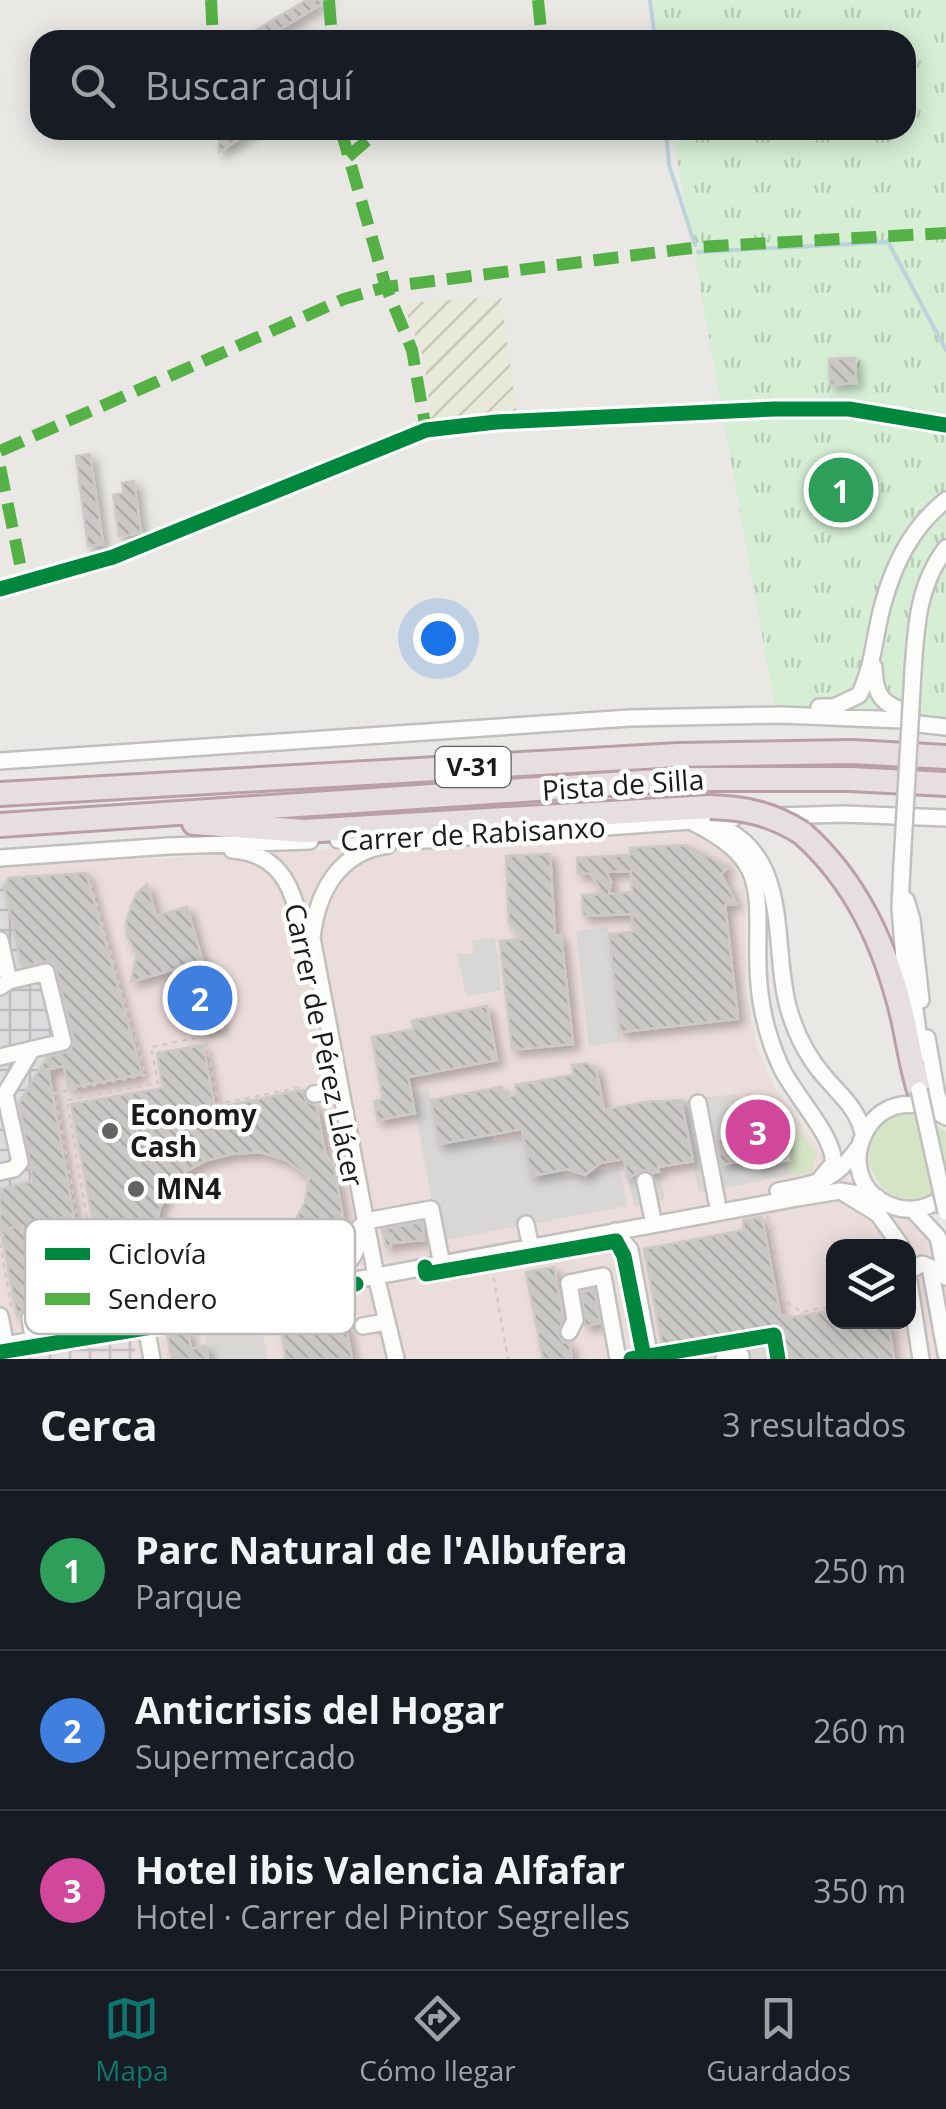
<!DOCTYPE html>
<html lang="es">
<head>
<meta charset="utf-8">
<style>
  :root { --surface:#171b24; --page:#20242c; --text:#f1f3f6; --muted:#9ea1a6; --line:#363941; --accent:#0f766e }
  body { margin:0; font-family:"Open Sans",sans-serif; background:var(--page); color:var(--text) }
  .controls { position:absolute; right:30px; bottom:30px; display:grid; overflow:hidden; border-radius:20px; box-shadow:0 5px 25px #0003 }
  .controls button { width:90px; height:90px; display:grid; place-items:center; padding:0; border:0; border-bottom:2px solid var(--line); background:var(--surface); color:var(--text); font:50px sans-serif }
  .you { position:absolute; left:438px; top:638px; width:35px; height:35px; margin:-25px; border:8px solid #fff; border-radius:50%; background:#1a73e8; box-shadow:0 0 0 15px #1a73e833 }
  .badge { display:grid; place-items:center; width:65px; height:65px; border-radius:50%; background:var(--accent); color:#fff; font-size:32px; font-weight:700 }
  .pin { position:absolute; translate:-50% -50%; border:5px solid #fff; box-shadow:0 2px 10px #0006 }
  .list { margin:0; padding:0; list-style:none }
  h2 { display:flex; justify-content:space-between; align-items:center; height:130px; margin:0; padding:0 40px; font-size:42px }
  h2 small { font-size:32px; font-weight:400; color:var(--muted) }
  .list li { display:grid; grid-template-columns:65px 1fr auto; gap:30px; align-items:center; box-sizing:border-box; height:160px; padding:0 40px; border-top:2px solid var(--line) }
  .list b { display:block; font-size:38px; white-space:nowrap }
  .list p { margin:0; font-size:32px; white-space:nowrap; color:var(--muted) }
  .list em { font-size:32px; font-style:normal; color:var(--muted) }
  .icon { flex:none; width:55px; height:55px; fill:none; stroke:currentColor; stroke-width:2; stroke-linecap:round; stroke-linejoin:round }
  .map { position:relative; flex:none; width:946px; height:1359px; overflow:hidden }
  .search { position:absolute; background:var(--surface); box-shadow:0 5px 25px #0003; left:30px; right:30px; top:30px; height:110px; display:flex; align-items:center; gap:25px; box-sizing:border-box; padding:0 35px; border-radius:30px; color:var(--muted); font-size:38px }
  .sheet { height:610px; background:var(--surface) }
  nav { display:flex; justify-content:space-around; align-items:center; box-sizing:border-box; height:140px; border-top:2px solid var(--line); background:var(--surface); font-size:28px; color:var(--muted) }
  nav a { display:grid; justify-items:center; gap:5px }
  nav .on { color:var(--accent) }
  .map>svg:first-child { display:block }
</style>
</head>
<body>
<div class="map">
<svg width="946" height="1359" viewBox="0 0 946 1359">
  <defs>
    <pattern id="industrial-grid" width="8" height="8" patternUnits="userSpaceOnUse" patternTransform="scale(2.5)"><rect width="8" height="8" fill="#e7dee2"/><path d="M0 4h8M4 0v8" fill="none" stroke="#c6bec1"/></pattern>
    <pattern id="farmland-furrows" width="10" height="10" patternUnits="userSpaceOnUse" patternTransform="scale(2.5)"><rect width="10" height="10" fill="#e8e9d8"/><path d="M-1 1l2-2M0 10L10 0M9 11l2-2" fill="none" stroke="#c6c7b9"/></pattern>
    <pattern id="park-tufts" width="24" height="20" patternUnits="userSpaceOnUse" patternTransform="scale(2.5)"><rect width="24" height="20" fill="#d5eed4"/><path d="M3 7l-1-3M5 7V3M7 7l1-3M15 17l-1-3M17 17v-4M19 17l1-3" fill="none" stroke="#b6ccb5"/></pattern>
    <pattern id="plaza-grid" width="8" height="8" patternUnits="userSpaceOnUse" patternTransform="scale(2.5)"><rect width="8" height="8" fill="#dcdbde"/><path d="M0 4h8M4 0v8" fill="none" stroke="#bcbbbe"/></pattern>
    <pattern id="building-back-hatch" width="6" height="6" patternUnits="userSpaceOnUse" patternTransform="scale(2.5)"><rect width="6" height="6" fill="#cac8c5"/><path d="M-1 5l2 2M0 0l6 6M5-1l2 2" fill="none" stroke="#adaba9"/></pattern>
    <filter id="shadow"><feDropShadow dx="5.5" dy="5.5" stdDeviation="5" flood-color="#0004"/></filter>
  </defs>
  <rect width="100%" height="100%" fill="#eae8e4"/>
  <path fill="#ebdddb" fill-rule="evenodd" d="M 702,831 L 724,847 L 745,886 L 746,990 L 756,1046 L 777,1092 L 820,1150 L 856,1186 L 943,1232 L 946,1251 L 946,1359 L 137,1359 L 132,1333 L 0,1357 L 0,866 ZM 834,1246 L 908,1246 L 908,1322 L 834,1322 Z"/>
  <path fill="url(#industrial-grid)" d="M 132,1332 L 137,1359 L 0,1359 L 0,1357 Z"/>
  <path fill="#d8d7d5" d="M 608,927 L 621,1042 L 589,1046 L 576,931 Z
    M 495,938 L 501,990 L 466,996 L 457,954 L 473,954 L 472,940 Z
    M 429,1089 L 439,1143 L 491,1134 L 493,1142 L 524,1136 L 562,1170 L 564,1177 L 620,1167 L 627,1206 L 439,1241 L 412,1093 Z
    M 738,1094 L 746,1135 L 711,1142 L 716,1166 L 756,1159 L 758,1166 L 787,1161 L 790,1175 L 699,1193 L 681,1100 Z
    M 659,1172 L 665,1200 L 634,1206 L 628,1178 Z
    M 258,1309 L 268,1359 L 210,1359 L 202,1320 Z
    M 770,1336 L 774,1359 L 646,1359 Z"/>
  <path fill="url(#farmland-furrows)" d="M 501,297 L 517,414 L 431,420 L 424,359 L 403,303 Z"/>
  <path fill="#d6e4c6" d="M 910,1113 L 924,1116 L 946,1132 L 946,1180 C 900,1247 817,1131 910,1113 Z
    M 793,1122 L 817,1152 L 812,1171 L 790,1175 L 782,1126 Z"/>
  <path fill="url(#park-tufts)" d="M 653,0 L 946,0 L 946,732 L 778,724 L 672,130 L 906,130 L 906,40 L 659,40 Z"/>
  <path fill="url(#plaza-grid)" d="M 6,880 L 5,887 L 21,962 L 30,968 L 52,963 L 72,1048 L 49,1054 L 16,1107 L 31,1175 L 30,1181 L 0,1189 L 0,881 Z"/>
  <g fill="none" stroke-linecap="round" stroke-linejoin="round">
    <path stroke="#bbd3da" stroke-width="4" d="M 650,0 L 655,40
      M 666,130 L 669,165 L 695,245
      M 698,252 L 888,242 L 946,350"/>
  </g>
  <path fill="url(#building-back-hatch)" stroke="#ccc9c6" stroke-width="2.5" fill-rule="evenodd" filter="url(#shadow)" d="M 306,0 L 328,0 L 262,40 L 240,40 Z
    M 219,130 L 253,130 L 219,152 Z
    M 855,358 L 856,383 L 830,385 L 829,359 Z
    M 90,454 L 103,544 L 88,546 L 76,456 Z
    M 134,481 L 141,533 L 119,536 L 113,495 L 124,493 L 122,483 Z
    M 686,845 L 728,867 L 721,874 L 736,904 L 725,905 L 738,1019 L 620,1032 L 609,934 L 633,932 L 632,914 L 583,916 L 582,895 L 604,894 L 590,873 L 578,874 L 577,858 L 630,855 L 630,848 ZM 631,871 L 632,892 L 609,894 L 611,882 L 606,872 Z
    M 550,854 L 555,936 L 561,935 L 573,1044 L 512,1050 L 500,941 L 524,939 L 509,923 L 506,856 Z
    M 86,873 L 142,1074 L 68,1088 L 64,1066 L 48,1069 L 75,1224 L 93,1221 L 71,1104 L 163,1088 L 157,1053 L 203,1045 L 215,1108 L 303,1090 L 306,1102 L 316,1105 L 326,1156 L 333,1163 L 347,1239 L 330,1263 L 214,1284 L 209,1259 L 251,1252 L 274,1241 L 293,1224 L 305,1202 L 309,1177 L 286,1160 L 260,1152 L 231,1154 L 205,1161 L 185,1172 L 169,1189 L 159,1210 L 157,1233 L 173,1249 L 180,1286 L 39,1312 L 27,1307 L 17,1316 L 0,1225 L 0,1189 L 33,1181 L 19,1103 L 47,1057 L 70,1051 L 74,1040 L 55,965 L 48,961 L 24,966 L 21,962 L 4,886 L 9,878 Z
    M 147,884 L 156,916 L 187,907 L 222,1028 L 196,1031 L 178,968 L 131,982 L 137,954 L 127,936 L 126,921 L 136,894 Z
    M 487,1006 L 497,1060 L 408,1077 L 415,1113 L 378,1120 L 374,1101 L 383,1099 L 372,1037 L 414,1029 L 412,1021 Z
    M 587,1063 L 596,1069 L 604,1110 L 645,1102 L 681,1100 L 693,1161 L 658,1167 L 659,1172 L 653,1173 L 642,1170 L 628,1178 L 624,1159 L 600,1163 L 585,1175 L 568,1169 L 531,1176 L 522,1129 L 439,1144 L 431,1100 L 502,1087 L 504,1097 L 517,1095 L 515,1085 L 574,1075 L 572,1065 Z
    M 764,1099 L 769,1129 L 782,1126 L 789,1160 L 758,1166 L 756,1158 L 721,1165 L 717,1141 L 746,1135 L 740,1104 Z
    M 762,1217 L 780,1314 L 788,1318 L 834,1310 L 834,1322 L 888,1322 L 894,1359 L 783,1359 L 778,1333 L 771,1328 L 663,1349 L 644,1249 L 744,1230 L 743,1220 Z
    M 422,1222 L 424,1240 L 394,1243 L 392,1233 L 390,1247 L 386,1247 L 382,1229 Z
    M 554,1267 L 563,1318 L 558,1334 L 563,1342 L 569,1343 L 572,1359 L 543,1359 L 526,1272 Z
    M 594,1289 L 600,1323 L 585,1326 L 582,1292 Z
    M 310,1319 L 312,1328 L 345,1322 L 352,1359 L 286,1359 L 280,1325 Z
    M 187,1329 L 191,1349 L 206,1346 L 208,1359 L 172,1359 L 167,1333 Z"/>
  <g fill="none" stroke-linecap="round" stroke-linejoin="round">
    <g stroke="#c1c0be" stroke-width="20">
      <path id="minor" d="M 874,667 C 875,690 878,702 901,710
        M 913,671 C 916,626 918,585 946,548
        M 819,707 L 834,707 L 859,695 C 874,666 874,635 883,604 C 894,563 912,527 946,500
        M 919,724 L 946,727
        M 0,761 L 630,718 L 782,715 L 901,720
        M 777,816 L 843,814 L 946,818
        M 692,822 C 771,861 756,892 758,968 C 759,1002 766,1034 780,1065 C 792,1093 837,1139 833,1164 L 821,1178
        M 725,829 C 792,862 771,950 789,1010 C 796,1034 808,1058 825,1077 C 841,1096 857,1108 863,1133
        M 338,840 L 397,838 L 411,841 L 734,818
        M 388,845 C 338,852 317,893 312,938 L 376,1276 L 396,1359
        M 232,850 C 292,854 297,907 306,954
        M 0,858 L 169,846 L 310,841
        M 902,864 L 900,908 L 907,1000
        M 906,900 L 912,920 L 921,1000
        M 0,940 L 9,981
        M 0,987 L 9,981 L 46,972 L 63,1042 L 0,1057
        M 912,988 L 921,1054
        M 927,1038 L 937,1095 L 945,1116
        M 314,1094 L 332,1091
        M 698,1103 L 717,1202
        M 946,1117 C 871,1066 820,1183 895,1207 C 914,1213 930,1207 946,1196
        M 0,1172 L 14,1169 L 20,1162 L 5,1094 L 32,1049
        M 645,1181 L 652,1215
        M 778,1191 C 818,1183 834,1182 858,1148
        M 844,1193 L 878,1214 L 901,1246
        M 913,1210 L 938,1237 L 946,1277
        M 366,1221 L 431,1209 L 440,1255
        M 526,1224 L 529,1238
        M 615,1231 L 630,1250 L 650,1359
        M 908,1271 L 922,1264 L 930,1267 L 946,1354
        M 908,1275 L 921,1359
        M 330,1276 C 351,1263 360,1252 360,1227
        M 143,1310 L 152,1359
        M 0,1316 L 4,1336
        M 30,1318 L 32,1331
        M 363,1326 L 380,1323
        M 569,1332 L 575,1320 L 569,1283 L 603,1276 L 618,1359
        M 0,1346 L 797,1198 L 840,1191 L 877,1197
        M 724,1359 L 741,1356 L 741,1359"/>
    </g>
    <g stroke="#bb9fa6" stroke-width="28">
      <path id="highway" d="M 0,794 L 678,755 L 852,752 L 946,757
        M 194,823 L 304,831 L 710,807
        M 0,825 L 686,779 L 850,779 L 946,784
        M 802,833 C 856,881 885,944 902,1014 C 908,1039 911,1065 919,1090"/>
    </g>
    <path stroke="#d3c8c6" stroke-width="2.5" stroke-dasharray="5 5" stroke-linecap="butt" d="M 767,1215 L 784,1300 L 801,1312 L 834,1306
      M 0,1230 L 77,1215 L 55,1093 L 146,1075 L 87,869
      M 0,1235 L 87,1219 L 67,1100 L 158,1083 L 151,1047 L 205,1036 L 218,1104 L 303,1087
      M 0,1243 L 12,1310
      M 492,1268 L 508,1359"/>
    <use href="#minor" stroke="#fcfcfb" stroke-width="15"/>
    <use href="#highway" stroke="#e7dfdf" stroke-width="22"/>
    <g stroke="#c1c0be" stroke-width="20" stroke-linecap="butt">
      <path id="minor-bridge" d="M 902,864 L 913,671
        M 919,1090 L 946,1212"/>
    </g>
    <g stroke="#bb9fa6" stroke-width="28" stroke-linecap="butt">
      <path id="highway-bridge" d="M 710,807 C 745,808 772,814 802,833"/>
    </g>
    <use href="#minor-bridge" stroke="#fcfcfb" stroke-width="15"/>
    <use href="#highway-bridge" stroke="#e7dfdf" stroke-width="22"/>
    <path stroke="#55b145" stroke-width="12" stroke-dasharray="25 12" stroke-linecap="butt" d="M 211,0 L 213,40
      M 329,0 L 332,40
      M 538,0 L 542,40
      M 341,130 L 386,287 L 412,350 L 426,430
      M 348,157 L 379,130
      M 0,451 L 344,299 L 386,287 L 699,247 L 946,233
      M 0,467 L 24,583"/>
    <g stroke="#fff" stroke-width="21">
      <path id="cycleway" d="M 0,589 L 113,557 L 426,430 L 496,422 L 775,409 L 849,409 L 946,425
        M 425,1267 L 426,1274 L 616,1241 L 624,1256 L 644,1357
        M 0,1352 L 158,1326 L 162,1322 L 356,1284
        M 631,1359 L 774,1335 L 778,1359"/>
    </g>
    <use href="#cycleway" stroke="#00873e" stroke-width="15"/>
  </g>
  <g fill="#636361" stroke="#fff" stroke-width="4">
    <circle cx="110" cy="1131" r="10"/>
    <circle cx="136" cy="1189" r="10"/>
  </g>
  <g text-anchor="middle" stroke-width="9" stroke-linejoin="round" paint-order="stroke">
    <rect fill="#fff" stroke="#5f5f5f" stroke-width="2.5" x="435.5" y="747" width="75" height="40" rx="8"/>
    <g font-size="25" font-weight="bold" fill="#1b1b1b">
      <text x="473" y="776">V-31</text>
    </g>
    <g font-size="28" fill="#1b1b1b" stroke="#fff">
      <text transform="translate(623 785) rotate(-4)" y="10">Pista de Silla</text>
      <text transform="translate(473 834) rotate(-3)" y="10">Carrer de Rabisanxo</text>
      <text transform="translate(324 1045) rotate(78)" y="10">Carrer de Pérez Llácer</text>
    </g>
    <g font-size="28" font-weight="bold" fill="#1b1b1b" stroke="#fff" text-anchor="start">
      <text x="130" y="1125">Economy<tspan x="130" dy="32">Cash</tspan></text>
      <text x="156" y="1199">MN4</text>
    </g>
  </g>
  <rect x="25" y="1219" width="330" height="115" rx="15" fill="#fff" stroke="#bbb" stroke-width="2.5"/>
  <rect x="45" y="1248" width="45" height="12" fill="#00873e"/>
  <rect x="45" y="1293" width="45" height="12" fill="#55b145"/>
  <g font-size="28" fill="#1b1b1b">
    <text x="108" y="1264">Ciclovía</text>
    <text x="108" y="1309">Sendero</text>
  </g>
</svg>
<div class="controls">
<button><svg class="icon" aria-label="layers" viewBox="0 0 24 24"><path d="M12 4l9 5-9 5-9-5zM3 14l9 5 9-5"/></svg></button>
</div>
<div class="you"></div>
<div class="pin badge" style="left:841px;top:490px;background:#2e9e5b">1</div>
<div class="pin badge" style="left:200px;top:998px;background:#3f7fe0">2</div>
<div class="pin badge" style="left:758px;top:1132px;background:#d1479c">3</div>
<div class="search"><svg class="icon" aria-label="search" viewBox="0 0 24 24"><circle cx="10" cy="10" r="6"/><path d="M15 15l6 6"/></svg>Buscar aquí</div>
</div>
<section class="sheet">
<h2>Cerca<small>3 resultados</small></h2>
<ul class="list">
<li><span class="badge" style="background:#2e9e5b">1</span><div><b>Parc Natural de l'Albufera</b><p>Parque</p></div><em>250 m</em></li>
<li><span class="badge" style="background:#3f7fe0">2</span><div><b>Anticrisis del Hogar</b><p>Supermercado</p></div><em>260 m</em></li>
<li><span class="badge" style="background:#d1479c">3</span><div><b>Hotel ibis Valencia Alfafar</b><p>Hotel · Carrer del Pintor Segrelles</p></div><em>350 m</em></li>
</ul>
</section>
<nav>
<a class="on"><svg class="icon" aria-label="map" viewBox="0 0 24 24"><path d="M3 6l6-2 6 2 6-2v14l-6 2-6-2-6 2zM9 4v14M15 6v14"/></svg>Mapa</a>
<a><svg class="icon" aria-label="directions" viewBox="0 0 24 24"><path d="M12 3l9 9-9 9-9-9zM9 14v-3h6M13 9l2 2-2 2"/></svg>Cómo llegar</a>
<a><svg class="icon" aria-label="saved" viewBox="0 0 24 24"><path d="M7 4h10v16l-5-4-5 4z"/></svg>Guardados</a>
</nav>
</body>
</html>
